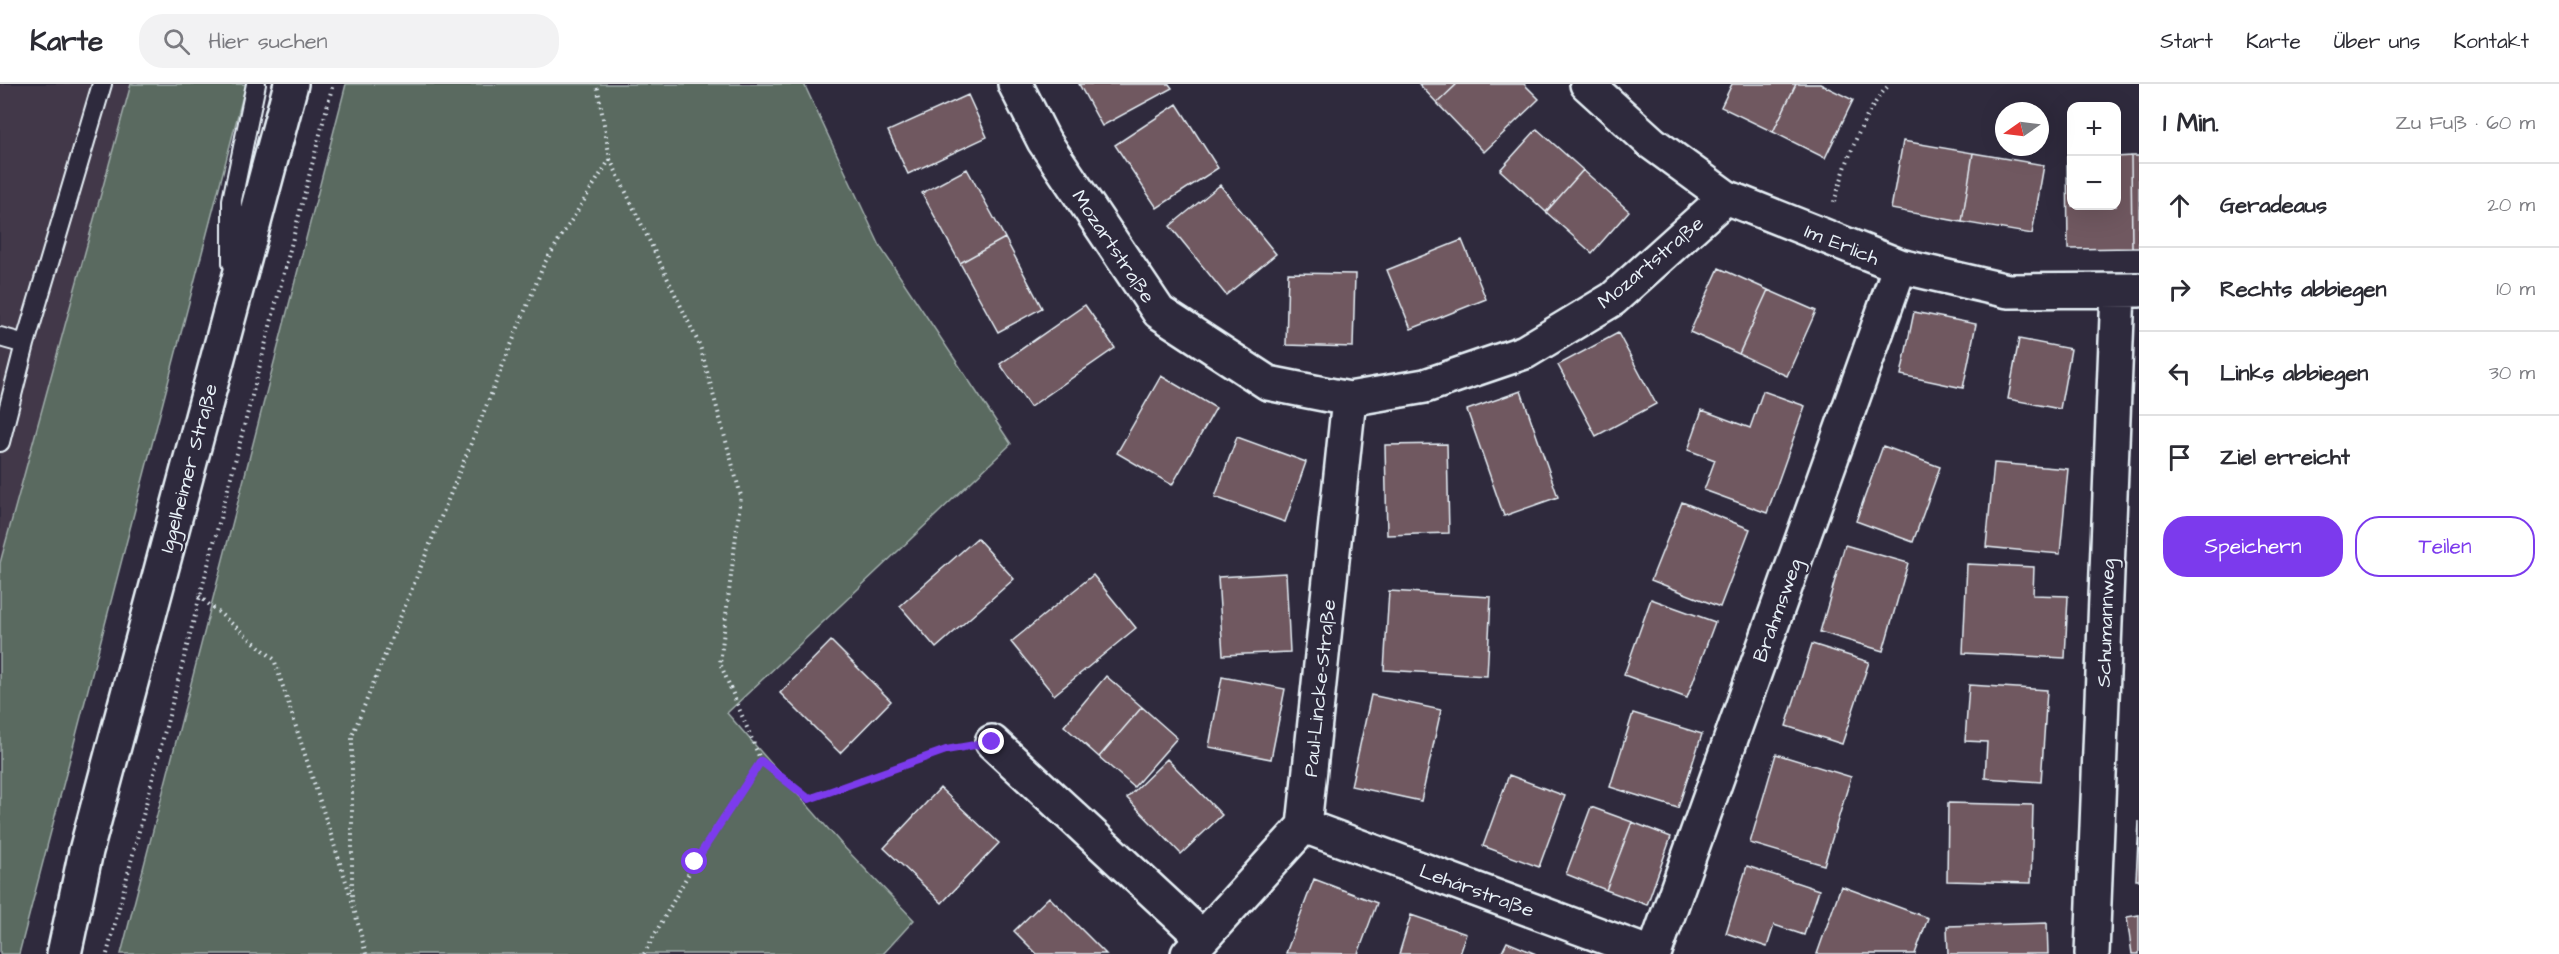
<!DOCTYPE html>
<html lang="de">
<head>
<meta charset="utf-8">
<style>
  :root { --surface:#fff; --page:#f2f2f3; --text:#2b2b33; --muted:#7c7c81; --line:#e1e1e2; --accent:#7c3aed }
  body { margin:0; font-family:"Architects Daughter",sans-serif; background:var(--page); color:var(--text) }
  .controls { position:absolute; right:18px; top:18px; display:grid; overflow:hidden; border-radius:12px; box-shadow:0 6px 24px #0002 }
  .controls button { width:54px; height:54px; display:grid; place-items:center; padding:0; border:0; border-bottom:2px solid var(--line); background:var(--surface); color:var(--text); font:30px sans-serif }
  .compass { position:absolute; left:1995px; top:18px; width:54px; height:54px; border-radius:50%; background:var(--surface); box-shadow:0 6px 24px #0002; rotate:256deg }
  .stop { position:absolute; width:18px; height:18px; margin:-14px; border:4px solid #7c3aed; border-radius:50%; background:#fff }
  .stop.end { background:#7c3aed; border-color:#fff; box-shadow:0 2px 6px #0008 }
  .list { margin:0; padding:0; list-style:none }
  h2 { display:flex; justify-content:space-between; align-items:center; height:78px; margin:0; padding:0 24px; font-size:26px }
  h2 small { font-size:20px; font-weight:400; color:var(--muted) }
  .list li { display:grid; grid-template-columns:39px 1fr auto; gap:18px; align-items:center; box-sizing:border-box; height:84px; padding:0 24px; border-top:2px solid var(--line) }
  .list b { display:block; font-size:22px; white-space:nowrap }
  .list em { font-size:20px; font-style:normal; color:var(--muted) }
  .actions { display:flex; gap:12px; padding:18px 24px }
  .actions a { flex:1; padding:14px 0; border:2px solid var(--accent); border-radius:24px; text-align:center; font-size:21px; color:var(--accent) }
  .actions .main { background:var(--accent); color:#fff }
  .icon { flex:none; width:33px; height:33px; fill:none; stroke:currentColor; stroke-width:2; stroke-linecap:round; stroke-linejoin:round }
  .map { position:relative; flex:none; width:2139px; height:870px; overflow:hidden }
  header { display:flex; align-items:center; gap:36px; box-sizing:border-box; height:84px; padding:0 30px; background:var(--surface); border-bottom:2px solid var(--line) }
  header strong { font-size:28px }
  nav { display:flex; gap:33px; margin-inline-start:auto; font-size:21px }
  .search { width:420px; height:54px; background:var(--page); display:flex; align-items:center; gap:15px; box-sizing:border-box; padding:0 21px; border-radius:24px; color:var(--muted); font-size:22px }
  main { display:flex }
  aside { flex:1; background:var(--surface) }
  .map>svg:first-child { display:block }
</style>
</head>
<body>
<header>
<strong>Karte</strong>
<div class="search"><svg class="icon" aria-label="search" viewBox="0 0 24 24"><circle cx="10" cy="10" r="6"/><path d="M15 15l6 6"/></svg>Hier suchen</div>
<nav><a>Start</a><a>Karte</a><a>Über uns</a><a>Kontakt</a></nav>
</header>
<main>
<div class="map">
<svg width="2139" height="870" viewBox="0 0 2139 870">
  <rect width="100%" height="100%" fill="#2f2a3d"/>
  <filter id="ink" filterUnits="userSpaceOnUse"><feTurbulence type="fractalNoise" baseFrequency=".0167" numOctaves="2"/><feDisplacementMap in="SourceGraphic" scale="12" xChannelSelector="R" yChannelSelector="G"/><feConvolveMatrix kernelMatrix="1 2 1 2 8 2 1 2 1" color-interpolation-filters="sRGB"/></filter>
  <g filter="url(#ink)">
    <path fill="#423848" d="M 0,0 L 246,0 L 19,870 L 0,870 Z"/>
    <path fill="#5a6a61" stroke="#a1aeac" stroke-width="1.5" d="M 131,0 L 246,0 L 19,870 L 0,870 L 0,479 Z
      M 346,0 L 804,0 L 881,164 L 1011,360 L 727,629 L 844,763 L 914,836 L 883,870 L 121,870 Z"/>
    <path fill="#6f5860" stroke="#e8f1f8" stroke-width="1.5" d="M 1079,0 L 1169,0 L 1172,4 L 1102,42 Z
      M 1419,0 L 1457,0 L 1437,19 Z
      M 1457,0 L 1524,0 L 1539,15 L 1484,68 L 1437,19 Z
      M 1732,0 L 1796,0 L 1773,48 L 1721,23 Z
      M 1796,0 L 1820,0 L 1853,16 L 1825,74 L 1773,48 Z
      M 968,11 L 987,53 L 908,90 L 888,47 Z
      M 1177,20 L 1218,84 L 1157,124 L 1115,61 Z
      M 1537,45 L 1583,86 L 1546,128 L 1500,86 Z
      M 1903,57 L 1973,69 L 1962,138 L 1891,125 Z
      M 1973,69 L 2044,81 L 2032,150 L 1962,138 Z
      M 2131,72 L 2139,72 L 2139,164 L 2132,164 Z
      M 2131,72 L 2132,164 L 2068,165 L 2067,73 L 2072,73 L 2072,122 L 2116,122 L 2116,73 Z
      M 967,85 L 1005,154 L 960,179 L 922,109 Z
      M 1583,86 L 1629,127 L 1592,169 L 1546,128 Z
      M 1220,101 L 1276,170 L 1226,211 L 1170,142 Z
      M 1005,154 L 1042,224 L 998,248 L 960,179 Z
      M 1462,156 L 1486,215 L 1411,245 L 1387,186 Z
      M 1719,184 L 1768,206 L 1739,270 L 1690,248 Z
      M 1288,189 L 1355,190 L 1353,263 L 1286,261 Z
      M 1768,206 L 1816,227 L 1787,292 L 1739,270 Z
      M 1085,221 L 1115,264 L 1030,323 L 1000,280 Z
      M 1914,228 L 1976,240 L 1963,304 L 1901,291 Z
      M 1618,249 L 1656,320 L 1596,352 L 1558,281 Z
      M 2019,255 L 2071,265 L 2060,325 L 2008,315 Z
      M 1161,292 L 1216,324 L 1172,401 L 1117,369 Z
      M 1521,307 L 1558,413 L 1504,432 L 1467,326 Z
      M 1763,307 L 1805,322 L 1767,429 L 1704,406 L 1715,376 L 1688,366 L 1702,326 L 1750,344 Z
      M 1237,353 L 1306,378 L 1285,438 L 1215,413 Z
      M 1447,360 L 1449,449 L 1387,451 L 1385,361 Z
      M 1883,362 L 1940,383 L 1913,458 L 1856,437 Z
      M 1994,379 L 2068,385 L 2060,470 L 1986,463 Z
      M 1682,418 L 1750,445 L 1720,523 L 1651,496 Z
      M 977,454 L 1014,495 L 936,564 L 900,522 Z
      M 1845,461 L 1908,479 L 1883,567 L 1820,548 Z
      M 1967,480 L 2034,483 L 2033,511 L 2068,512 L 2065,574 L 1963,569 Z
      M 1286,489 L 1290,568 L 1223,571 L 1218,493 Z
      M 1093,491 L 1136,544 L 1054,611 L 1011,558 Z
      M 1389,507 L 1491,513 L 1487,592 L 1384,586 Z
      M 1651,515 L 1715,538 L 1687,614 L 1624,591 Z
      M 831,557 L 891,617 L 840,669 L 780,609 Z
      M 1812,560 L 1869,578 L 1842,660 L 1786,642 Z
      M 1106,592 L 1142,623 L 1099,673 L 1064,642 Z
      M 1222,593 L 1285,605 L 1271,675 L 1209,663 Z
      M 1969,601 L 2047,606 L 2041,698 L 1985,694 L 1987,658 L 1965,657 Z
      M 1371,611 L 1441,626 L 1421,717 L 1351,702 Z
      M 1142,623 L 1177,654 L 1134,703 L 1099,673 Z
      M 1633,629 L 1702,650 L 1678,724 L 1610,703 Z
      M 1776,670 L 1851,693 L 1824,781 L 1750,759 Z
      M 1167,675 L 1222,731 L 1181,770 L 1127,714 Z
      M 1509,691 L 1565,712 L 1539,783 L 1483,762 Z
      M 940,704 L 999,759 L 942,819 L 884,764 Z
      M 1948,719 L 2033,721 L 2031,799 L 1947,797 Z
      M 1591,723 L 1632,738 L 1606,806 L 1566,790 Z
      M 2139,737 L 2139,796 L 2136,796 Z
      M 1632,738 L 1671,753 L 1647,821 L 1606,806 Z
      M 1747,782 L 1819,806 L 1804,851 L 1774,841 L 1767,863 L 1726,849 Z
      M 1314,795 L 1377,819 L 1358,870 L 1286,869 Z
      M 1841,802 L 1928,834 L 1915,870 L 1817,870 Z
      M 1049,813 L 1106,870 L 1037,870 L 1014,847 Z
      M 1411,831 L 1466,850 L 1459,870 L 1399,870 Z
      M 2139,831 L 2139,870 L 2132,870 L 2127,833 Z
      M 2047,839 L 2048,870 L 1948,870 L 1947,842 Z
      M 1507,858 L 1536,870 L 1501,870 Z"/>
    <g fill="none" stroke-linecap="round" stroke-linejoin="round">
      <g stroke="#e8f1f8" stroke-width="22">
        <path id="lane" d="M 232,179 L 232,116 L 256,0
          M 0,253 L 25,260
          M 0,358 L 25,260 L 102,0"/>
      </g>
      <g stroke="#e8f1f8" stroke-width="38">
        <path id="street" d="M 1015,0 L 1044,57 L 1159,228 L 1268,299 L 1349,315 L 1425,302 L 1525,268 L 1613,215 L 1726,113
          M 1587,0 L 1652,59 L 1726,113 L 1900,182 L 2008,207 L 2139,206
          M 992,658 L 1202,853
          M 1304,742 L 1651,870
          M 1188,870 L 1304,742 L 1349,315
          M 1654,870 L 1900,182
          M 2092,870 L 2118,207"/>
      </g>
      <g stroke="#e8f1f8" stroke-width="38">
        <path id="secondary" d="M 64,870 L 86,767 L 291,0"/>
      </g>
      <path stroke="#e8f1f8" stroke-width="4" stroke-dasharray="1.5 4.5" stroke-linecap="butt" d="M 610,75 L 700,262 L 741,412 L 720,579 L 761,677
        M 1834,118 C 1847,78 1861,30 1890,0
        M 199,512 L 274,575 L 351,813
        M 107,870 L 333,0
        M 366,870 L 352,817 L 352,652 L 544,180 L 610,75 L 597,0
        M 644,870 L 695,778 L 761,677 L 809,715 L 946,666 L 959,664"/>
      <use href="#lane" stroke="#2f2a3d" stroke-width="18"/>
      <use href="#street" stroke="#2f2a3d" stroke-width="33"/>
      <use href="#secondary" stroke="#2f2a3d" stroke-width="33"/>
    </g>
  </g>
  <g fill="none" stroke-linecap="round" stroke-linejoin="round" filter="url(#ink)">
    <path stroke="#7c3aed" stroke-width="8" d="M 695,778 L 761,677 L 809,715 L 946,666 L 992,658"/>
  </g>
  <g text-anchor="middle" stroke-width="4.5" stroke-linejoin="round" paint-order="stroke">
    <g font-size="20" fill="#e8f1f8" stroke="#2f2a3d">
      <text transform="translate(1842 160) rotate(22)" y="7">Im Erlich</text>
      <text transform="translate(1114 162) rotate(56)" y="7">Mozartstraße</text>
      <text transform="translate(1650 178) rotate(-40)" y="7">Mozartstraße</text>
      <text transform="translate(188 384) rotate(-75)" y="7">Iggelheimer Straße</text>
      <text transform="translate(1777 526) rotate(-70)" y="7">Brahmsweg</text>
      <text transform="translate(2105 539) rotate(-88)" y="7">Schumannweg</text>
      <text transform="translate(1319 604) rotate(-84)" y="7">Paul-Lincke-Straße</text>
      <text transform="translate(1477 806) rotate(20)" y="7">Lehárstraße</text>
    </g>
  </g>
</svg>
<div class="controls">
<button>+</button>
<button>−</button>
</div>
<svg class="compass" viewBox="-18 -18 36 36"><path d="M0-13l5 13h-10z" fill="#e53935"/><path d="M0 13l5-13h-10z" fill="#7c7c81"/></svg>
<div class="stop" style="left:695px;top:778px"></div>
<div class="stop end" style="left:992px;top:658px"></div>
</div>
<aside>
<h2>1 Min.<small>Zu Fuß · 60 m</small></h2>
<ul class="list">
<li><svg class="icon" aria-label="ahead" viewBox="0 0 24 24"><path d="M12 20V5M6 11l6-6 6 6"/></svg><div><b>Geradeaus</b></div><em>20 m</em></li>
<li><svg class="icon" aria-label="right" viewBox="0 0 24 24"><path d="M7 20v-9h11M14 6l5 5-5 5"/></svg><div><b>Rechts abbiegen</b></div><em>10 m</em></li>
<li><svg class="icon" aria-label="left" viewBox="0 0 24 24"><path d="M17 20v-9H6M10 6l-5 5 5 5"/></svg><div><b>Links abbiegen</b></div><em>30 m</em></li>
<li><svg class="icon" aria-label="arrive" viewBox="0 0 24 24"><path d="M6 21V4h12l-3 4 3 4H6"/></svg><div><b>Ziel erreicht</b></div></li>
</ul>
<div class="actions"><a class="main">Speichern</a><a>Teilen</a></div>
</aside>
</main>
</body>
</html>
